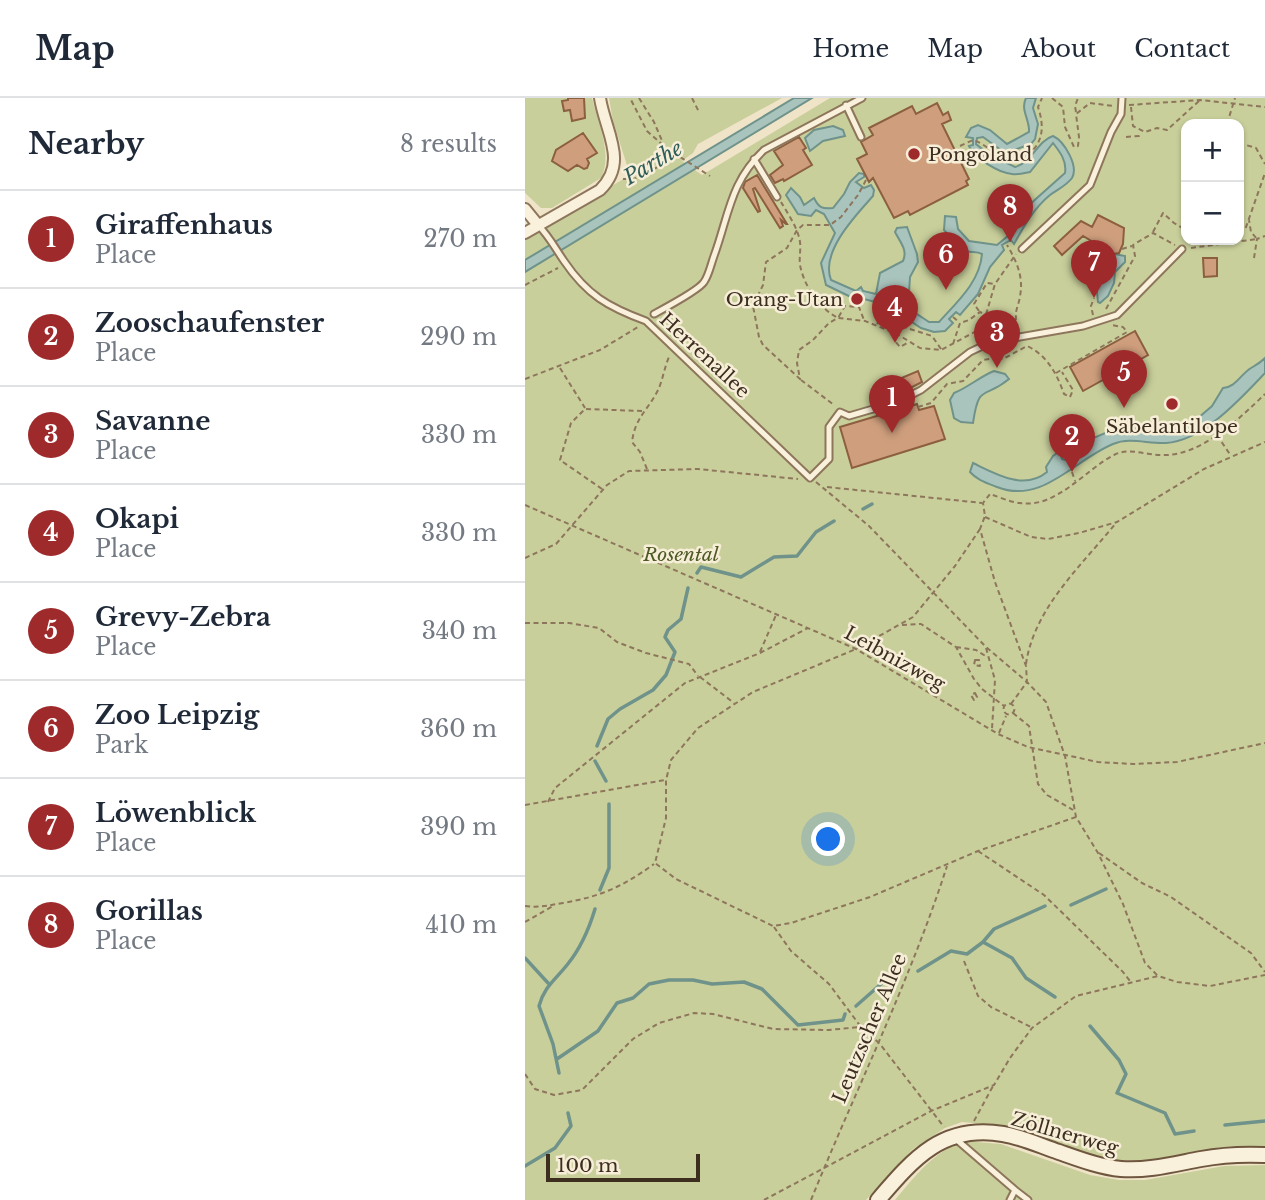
<!DOCTYPE html>
<html lang="en">
<head>
<meta charset="utf-8">
<style>
  :root { --surface:#fff; --page:#f2f2f3; --text:#1f2937; --muted:#747a83; --line:#e0e1e3; --accent:#9e2a2b }
  body { margin:0; font-family:"Libre Baskerville",serif; background:var(--page); color:var(--text) }
  .controls { position:absolute; right:21px; top:21px; display:grid; overflow:hidden; border-radius:14px; box-shadow:0 2px 5px #0004 }
  .controls button { width:63px; height:63px; display:grid; place-items:center; padding:0; border:0; border-bottom:2px solid var(--line); background:var(--surface); color:var(--text); font:35px sans-serif }
  .scale { position:absolute; left:21px; bottom:18px; width:154px; box-sizing:border-box; padding-left:7px; border:4px solid #3d2e20; border-top:0; font-size:19px; line-height:24px; white-space:nowrap; color:#3d2e20; -webkit-text-stroke:5px #f7eed8; paint-order:stroke }
  .you { position:absolute; left:304px; top:742px; width:24px; height:24px; margin:-18px; border:5px solid #fff; border-radius:50%; background:#1a73e8; box-shadow:0 0 0 10px #1a73e833 }
  .badge { display:grid; place-items:center; width:46px; height:46px; border-radius:50%; background:var(--accent); color:#fff; font-size:23px; font-weight:700 }
  .pin { position:absolute; translate:-50% -58px; filter:drop-shadow(0 2px 4px #0008) }
  .pin::after { content:''; position:absolute; top:37px; width:24px; height:21px; background:inherit; clip-path:polygon(0 0,100% 0,50% 100%) }
  .list { margin:0; padding:0; list-style:none }
  h2 { display:flex; justify-content:space-between; align-items:center; height:91px; margin:0; padding:0 28px; font-size:30px }
  h2 small { font-size:23px; font-weight:400; color:var(--muted) }
  .list li { display:grid; grid-template-columns:46px 1fr auto; gap:21px; align-items:center; box-sizing:border-box; height:98px; padding:0 28px; border-top:2px solid var(--line) }
  .list b { display:block; font-size:26px; white-space:nowrap }
  .list p { margin:0; font-size:23px; white-space:nowrap; color:var(--muted) }
  .list em { font-size:23px; font-style:normal; color:var(--muted) }
  .map { position:relative; flex:none; width:740px; height:1102px; overflow:hidden }
  header { display:flex; align-items:center; gap:42px; box-sizing:border-box; height:98px; padding:0 35px; background:var(--surface); border-bottom:2px solid var(--line) }
  header strong { font-size:33px }
  nav { display:flex; gap:38px; margin-inline-start:auto; font-size:24px }
  main { display:flex }
  aside { flex:1; background:var(--surface) }
  .map>svg:first-child { display:block }
</style>
</head>
<body>
<header>
<strong>Map</strong>
<nav><a>Home</a><a>Map</a><a>About</a><a>Contact</a></nav>
</header>
<main>
<aside>
<h2>Nearby<small>8 results</small></h2>
<ul class="list">
<li><span class="badge">1</span><div><b>Giraffenhaus</b><p>Place</p></div><em>270 m</em></li>
<li><span class="badge">2</span><div><b>Zooschaufenster</b><p>Place</p></div><em>290 m</em></li>
<li><span class="badge">3</span><div><b>Savanne</b><p>Place</p></div><em>330 m</em></li>
<li><span class="badge">4</span><div><b>Okapi</b><p>Place</p></div><em>330 m</em></li>
<li><span class="badge">5</span><div><b>Grevy-Zebra</b><p>Place</p></div><em>340 m</em></li>
<li><span class="badge">6</span><div><b>Zoo Leipzig</b><p>Park</p></div><em>360 m</em></li>
<li><span class="badge">7</span><div><b>Löwenblick</b><p>Place</p></div><em>390 m</em></li>
<li><span class="badge">8</span><div><b>Gorillas</b><p>Place</p></div><em>410 m</em></li>
</ul>
</aside>
<div class="map">
<svg width="740" height="1102" viewBox="0 0 740 1102">
  <rect width="100%" height="100%" fill="#f0e4c8"/>
  <path fill="#c9cf9b" fill-rule="evenodd" d="M 0,0 L 67,0 C 73,25 88,56 76,80 L 27,110 L 16,110 L 0,95 Z
    M 84,0 L 257,0 L 173,46 L 168,55 L 157,63 L 177,77 L 305,0 L 740,0 L 740,1048 L 697,1049 L 620,1063 L 594,1062 L 569,1057 L 479,1028 L 437,1024 L 420,1030 L 388,1051 L 341,1102 L 0,1102 L 0,140 L 105,77 L 88,23 ZM 661,26 L 714,26 L 714,142 L 661,142 Z
    M 439,1043 L 476,1046 L 565,1077 L 594,1082 L 620,1082 L 699,1068 L 740,1067 L 740,1102 L 370,1102 C 391,1077 408,1054 439,1043 Z"/>
  <path fill="#a9c4bc" stroke="#6f938a" stroke-width="2" d="M 269,0 L 287,0 L 0,174 L 0,162 Z
    M 501,0 L 511,0 L 508,10 L 513,26 L 510,41 L 506,46 L 480,55 L 458,39 L 452,40 L 451,46 L 465,57 L 490,69 C 508,64 512,43 528,38 C 539,43 554,68 547,80 C 541,88 533,91 525,97 C 509,110 499,128 489,146 L 486,142 L 477,147 L 479,152 L 465,169 L 453,196 L 435,217 L 431,214 L 424,221 L 428,225 L 420,233 L 409,234 L 396,230 L 381,220 L 372,210 L 332,199 L 330,201 L 301,187 L 296,165 L 310,135 L 299,116 L 291,112 L 286,118 L 273,116 L 261,97 L 266,90 L 275,99 L 279,107 L 289,100 C 294,110 297,111 308,110 L 319,96 L 325,84 L 334,75 L 339,76 L 339,79 L 331,84 L 339,90 L 346,87 L 349,92 L 348,98 C 331,117 295,154 306,182 L 331,193 L 336,189 L 338,193 L 351,196 L 355,175 L 378,163 C 383,152 375,144 370,134 L 372,130 L 382,129 L 392,156 L 393,164 L 385,179 L 383,210 L 404,224 L 414,224 C 431,205 455,184 457,156 C 451,153 447,155 440,153 C 433,150 425,138 419,132 L 420,118 L 431,119 L 433,131 L 444,143 L 472,147 L 484,137 L 503,108 L 540,75 C 542,63 535,54 528,45 L 505,74 C 500,75 493,77 487,76 C 474,75 449,60 444,48 L 448,47 L 448,40 L 441,39 L 446,30 L 453,27 L 465,32 L 482,46 L 504,34 C 505,22 495,12 501,0 Z
    M 308,28 L 318,32 L 320,38 L 298,43 L 285,53 L 280,40 L 289,32 Z
    M 584,155 L 600,158 L 600,164 L 590,174 L 589,185 L 583,198 L 575,205 L 573,204 L 572,194 L 568,194 L 576,168 Z
    M 740,260 L 740,275 C 716,300 678,343 641,345 C 623,346 605,339 588,346 C 549,362 517,407 472,389 C 462,385 452,382 445,374 L 448,365 C 471,376 499,393 522,374 L 521,369 L 528,358 L 535,353 L 537,361 L 540,362 L 566,341 L 592,330 L 651,332 L 672,321 L 687,308 L 698,290 C 711,289 715,277 726,270 C 731,267 735,265 740,260 Z
    M 469,273 L 480,276 L 484,281 C 459,302 454,284 448,325 L 436,324 L 429,320 L 425,302 L 429,295 C 444,289 454,279 469,273 Z"/>
  <g fill="none" stroke-linecap="round" stroke-linejoin="round">
    <path stroke="#6f938a" stroke-width="3.5" d="M 338,411 L 347,406
      M 172,475 L 176,469 L 216,479 L 249,459 L 272,458 L 291,434 L 309,423
      M 72,648 L 83,621 L 95,611 L 128,592 L 141,577 L 150,554 L 140,539 L 143,532 L 156,521 L 163,490
      M 70,663 L 81,683
      M 75,792 L 84,770 L 84,706
      M 546,807 L 581,791
      M 458,844 L 487,860 L 501,880 L 530,899
      M 0,860 L 23,885
      M 393,873 L 426,853 L 442,856 L 458,844 L 469,831 L 520,808
      M 331,908 L 356,886
      M 565,928 L 594,962 L 601,976 L 592,995 L 640,1015 L 650,1036 L 669,1033
      M 32,961 L 73,933 L 92,905 L 108,900 L 124,886 L 144,882 L 168,882 L 187,886 L 219,884 L 237,891 L 273,927 L 318,922 L 320,916
      M 34,975 L 28,946 L 14,908 C 19,889 30,882 42,867 C 56,850 64,831 70,811
      M 700,1027 L 740,1023
      M 0,1068 L 30,1050 L 46,1028 L 43,1015"/>
  </g>
  <path fill="#cf9f7d" stroke="#8d5f41" stroke-width="2" d="M 43,0 L 59,0 L 60,20 L 47,23 L 45,12 L 39,13 L 37,3 L 43,2 Z
    M 412,5 L 418,17 L 423,14 L 426,22 L 417,26 L 444,81 L 441,83 L 443,87 L 385,117 L 383,113 L 369,120 L 348,80 L 344,84 L 332,61 L 342,56 L 336,44 L 348,37 L 344,30 L 387,8 L 391,16 Z
    M 58,35 L 72,55 L 62,61 L 64,65 L 62,70 L 59,71 L 52,67 L 43,73 L 27,63 L 31,52 Z
    M 274,39 L 281,50 L 278,52 L 287,67 L 259,83 L 258,81 L 250,85 L 245,77 L 258,67 L 249,53 Z
    M 232,77 L 262,126 L 261,126 L 256,122 L 258,128 L 255,130 L 230,90 L 228,91 L 235,113 L 233,114 L 218,90 L 220,84 Z
    M 573,117 L 599,130 L 598,146 L 594,155 L 588,156 L 558,138 L 537,157 L 529,148 L 556,123 L 567,129 Z
    M 678,160 L 692,160 L 692,178 L 679,179 Z
    M 610,233 L 623,257 L 558,293 L 545,269 Z
    M 393,273 L 397,284 L 368,299 L 362,286 Z
    M 392,306 L 394,312 L 409,308 L 420,341 L 327,370 L 315,329 Z"/>
  <g fill="none" stroke-linecap="round" stroke-linejoin="round">
    <g stroke="#8d765c" stroke-width="9">
      <path id="service" d="M 321,7 L 336,39
        M 229,61 L 252,99
        M 13,127 C 24,138 30,150 39,163 C 62,197 83,209 121,223 L 285,380 L 304,361 L 304,329 L 315,314 L 324,318 L 372,304 L 396,292 L 445,254 L 466,244 L 558,228 L 592,217 L 657,151
        M 497,151 L 565,87 L 586,34 L 596,16 L 597,0
        M 129,216 C 140,210 174,192 179,184 C 184,177 186,166 189,158 C 204,117 205,84 239,52 L 337,0
        M 432,1042 L 490,1092 L 485,1102
        M 490,1092 L 503,1102"/>
    </g>
    <g stroke="#8d765c" stroke-width="14">
      <path id="minor" d="M 0,111 L 13,127
        M 0,135 L 75,92 C 104,64 80,33 75,0"/>
    </g>
    <g stroke="#6f573f" stroke-width="18">
      <path id="secondary" d="M 353,1102 C 389,1060 418,1026 478,1036 C 497,1039 516,1048 534,1054 C 554,1061 575,1069 596,1071 C 623,1073 649,1066 676,1061 C 697,1057 718,1056 740,1057"/>
    </g>
    <path stroke="#8d765c" stroke-width="2" stroke-dasharray="5 3.5" stroke-linecap="butt" d="M 114,0 L 129,24 L 138,45
      M 167,0 L 174,14
      M 527,0 L 538,9 L 540,29 L 549,49 L 553,48 L 554,39 L 551,16 L 565,5 L 588,8
      M 604,7 L 675,2 L 740,9
      M 606,9 L 608,28 L 620,34 L 632,30 L 642,32 L 674,3
      M 551,14 L 550,8 L 553,0
      M 702,26 L 710,0
      M 601,39 L 614,38 L 614,34
      M 714,45 L 731,50 L 740,66
      M 435,48 L 448,42 C 462,46 474,62 488,64 C 495,64 499,60 504,56 C 519,43 519,27 513,9 L 517,0
      M 141,50 L 185,78
      M 481,60 L 497,53 L 508,51
      M 714,67 L 714,68
      M 98,81 L 109,81 L 143,64 L 145,58 L 140,49 L 122,33 L 105,0
      M 341,82 L 333,97 L 316,119 L 305,127 L 278,127 L 272,132 L 262,150 L 241,164 L 238,187 L 228,208 L 234,239 L 238,247 L 275,281 L 272,265 L 274,252 L 288,242 L 304,225 L 313,220 L 340,223 L 372,236 L 395,250 L 416,252 L 457,230 L 470,186 L 491,156
      M 256,104 C 263,116 273,130 275,144 C 276,152 274,159 275,167 C 279,188 294,210 313,220 L 320,208 L 334,209 L 339,222
      M 628,134 L 638,115 L 649,125 L 661,132
      M 714,134 L 720,132 L 740,75
      M 666,150 L 732,141 L 726,134 L 724,122
      M 597,151 L 607,148
      M 729,160 L 732,141 L 740,138
      M 0,187 L 33,170
      M 581,211 L 610,158 L 608,147 L 628,135 L 650,147
      M 454,213 L 449,206 L 462,185 L 469,186
      M 568,217 L 566,208 L 569,200
      M 428,219 L 434,224
      M 352,226 L 358,216 L 382,230 L 407,238 L 416,251
      M 477,233 L 491,221 C 490,211 494,207 495,198 C 499,179 491,162 482,147
      M 371,237 L 369,242 L 375,249 L 382,245
      M 428,246 L 435,225 L 444,222 L 455,214 L 459,216
      M 473,252 L 472,260 L 478,261 L 502,248 C 522,257 532,276 539,296 L 545,299 L 548,292 L 537,274
      M 35,270 L 60,310
      M 531,275 L 602,234 L 598,229 L 586,227
      M 0,281 L 75,252 L 113,229
      M 276,282 L 309,307
      M 393,309 L 406,305 L 422,286 L 438,283 L 458,262 L 471,260
      M 692,337 L 706,358
      M 122,371 L 115,354 L 107,344 C 110,320 122,313 132,294 C 138,283 139,269 145,257
      M 547,374 L 550,383
      M 291,384 L 344,428 L 461,549 L 502,584 L 521,604 L 540,658 L 551,719 L 573,755 L 598,806 L 620,865 L 633,878
      M 302,389 L 457,405
      M 77,391 L 35,362 L 46,325 L 60,311 L 118,313
      M 0,407 L 331,551 L 473,636 L 503,649 L 573,664 L 608,666 L 652,664 L 740,645
      M 460,419 L 506,439 L 523,441 L 554,435 L 592,424 L 679,371 L 740,344
      M 455,431 L 430,468 L 388,519 L 331,551 L 228,594 L 173,630 L 146,662 L 141,682 L 141,720 L 130,765 L 151,781 L 248,828 L 266,825 L 345,799 L 453,753 L 551,719
      M 0,460 L 31,446 L 82,387 L 104,373 L 173,371 L 273,381
      M 0,525 L 44,525 L 74,530 L 92,544 L 121,555 L 164,566 L 173,578
      M 377,527 L 396,526 L 431,549 L 449,581 L 457,591 L 479,608
      M 431,549 L 451,552 L 462,559
      M 461,550 L 470,582 L 467,631
      M 235,554 L 251,517
      M 450,562 L 454,562 L 455,568 L 449,567 Z
      M 501,566 C 509,510 557,467 591,425
      M 175,579 L 209,605
      M 450,595 L 452,599 L 449,602 L 446,597 Z
      M478.5 611a5.5 5.5 0 1 1 11 0a5.5 5.5 0 1 1-11 0Z
      M 486,606 L 502,584 L 501,568 L 470,484 L 455,431 L 460,418 L 458,405 L 465,396 C 474,399 485,404 495,405 C 531,411 561,371 589,357 C 604,349 620,357 636,357 C 675,359 714,321 740,296
      M 488,615 L 504,628 L 513,686 L 522,697 L 548,712
      M 474,635 L 481,618
      M 23,704 L 30,690 L 160,585 L 235,555 L 283,530
      M 0,707 L 140,682
      M 453,753 L 519,797 L 598,874 L 605,883
      M 574,755 L 617,785 L 646,799 L 726,855 L 740,874
      M 0,808 C 14,810 25,807 38,805 C 77,798 97,789 129,766
      M 0,824 L 28,808
      M 249,829 L 266,853 L 304,886 L 336,929 L 355,946 L 419,1029
      M 439,863 L 453,898 L 466,909 L 506,929
      M 0,976 L 10,991 L 29,997 L 57,992 L 108,941 L 134,925 L 169,915 L 188,916 L 248,931 L 303,932 L 336,929
      M 449,1023 L 468,988
      M 239,1102 L 406,1013 L 469,987 L 485,960 L 507,930 L 551,898 L 633,878 L 652,884 L 685,888 L 740,877
      M 286,1102 C 331,991 385,883 422,768"/>
    <use href="#service" stroke="#faf1dc" stroke-width="5"/>
    <use href="#minor" stroke="#faf1dc" stroke-width="10"/>
    <use href="#secondary" stroke="#faf1dc" stroke-width="14"/>
  </g>
  <g fill="#9e2a2b" stroke="#f7eed8" stroke-width="2.5">
    <circle cx="389" cy="56" r="7"/>
    <circle cx="332" cy="201" r="7"/>
    <circle cx="647" cy="306" r="7"/>
  </g>
  <g text-anchor="middle" stroke-width="5" stroke-linejoin="round" paint-order="stroke">
    <g font-size="19" fill="#3d2e20" stroke="#f7eed8" text-anchor="start">
      <text x="403" y="63">Pongoland</text>
      <text x="318" y="208" text-anchor="end">Orang-Utan</text>
      <text x="647" y="335" text-anchor="middle">Säbelantilope</text>
    </g>
    <g font-size="19" fill="#3d2e20" stroke="#f7eed8">
      <text transform="translate(180 257) rotate(43)" y="7">Herrenallee</text>
      <text transform="translate(370 560) rotate(29)" y="7">Leibnizweg</text>
      <text transform="translate(344 930) rotate(-67)" y="7">Leutzscher Allee</text>
      <text transform="translate(540 1035) rotate(16)" y="7">Zöllnerweg</text>
    </g>
    <g font-size="19" font-style="italic" fill="#4d5a26" stroke="#f7eed8">
      <text x="156" y="463">Rosental</text>
    </g>
    <g font-size="21" font-style="italic" fill="#2f5d5a" stroke="#f7eed8">
      <text transform="translate(128 65) rotate(-31)" y="7">Parthe</text>
    </g>
  </g>
</svg>
<div class="controls">
<button>+</button>
<button>−</button>
</div>
<div class="scale">100 m</div>
<div class="you"></div>
<div class="pin badge" style="left:367px;top:335px">1</div>
<div class="pin badge" style="left:547px;top:374px">2</div>
<div class="pin badge" style="left:472px;top:270px">3</div>
<div class="pin badge" style="left:370px;top:245px">4</div>
<div class="pin badge" style="left:599px;top:310px">5</div>
<div class="pin badge" style="left:421px;top:192px">6</div>
<div class="pin badge" style="left:569px;top:200px">7</div>
<div class="pin badge" style="left:485px;top:144px">8</div>
</div>
</main>
</body>
</html>
